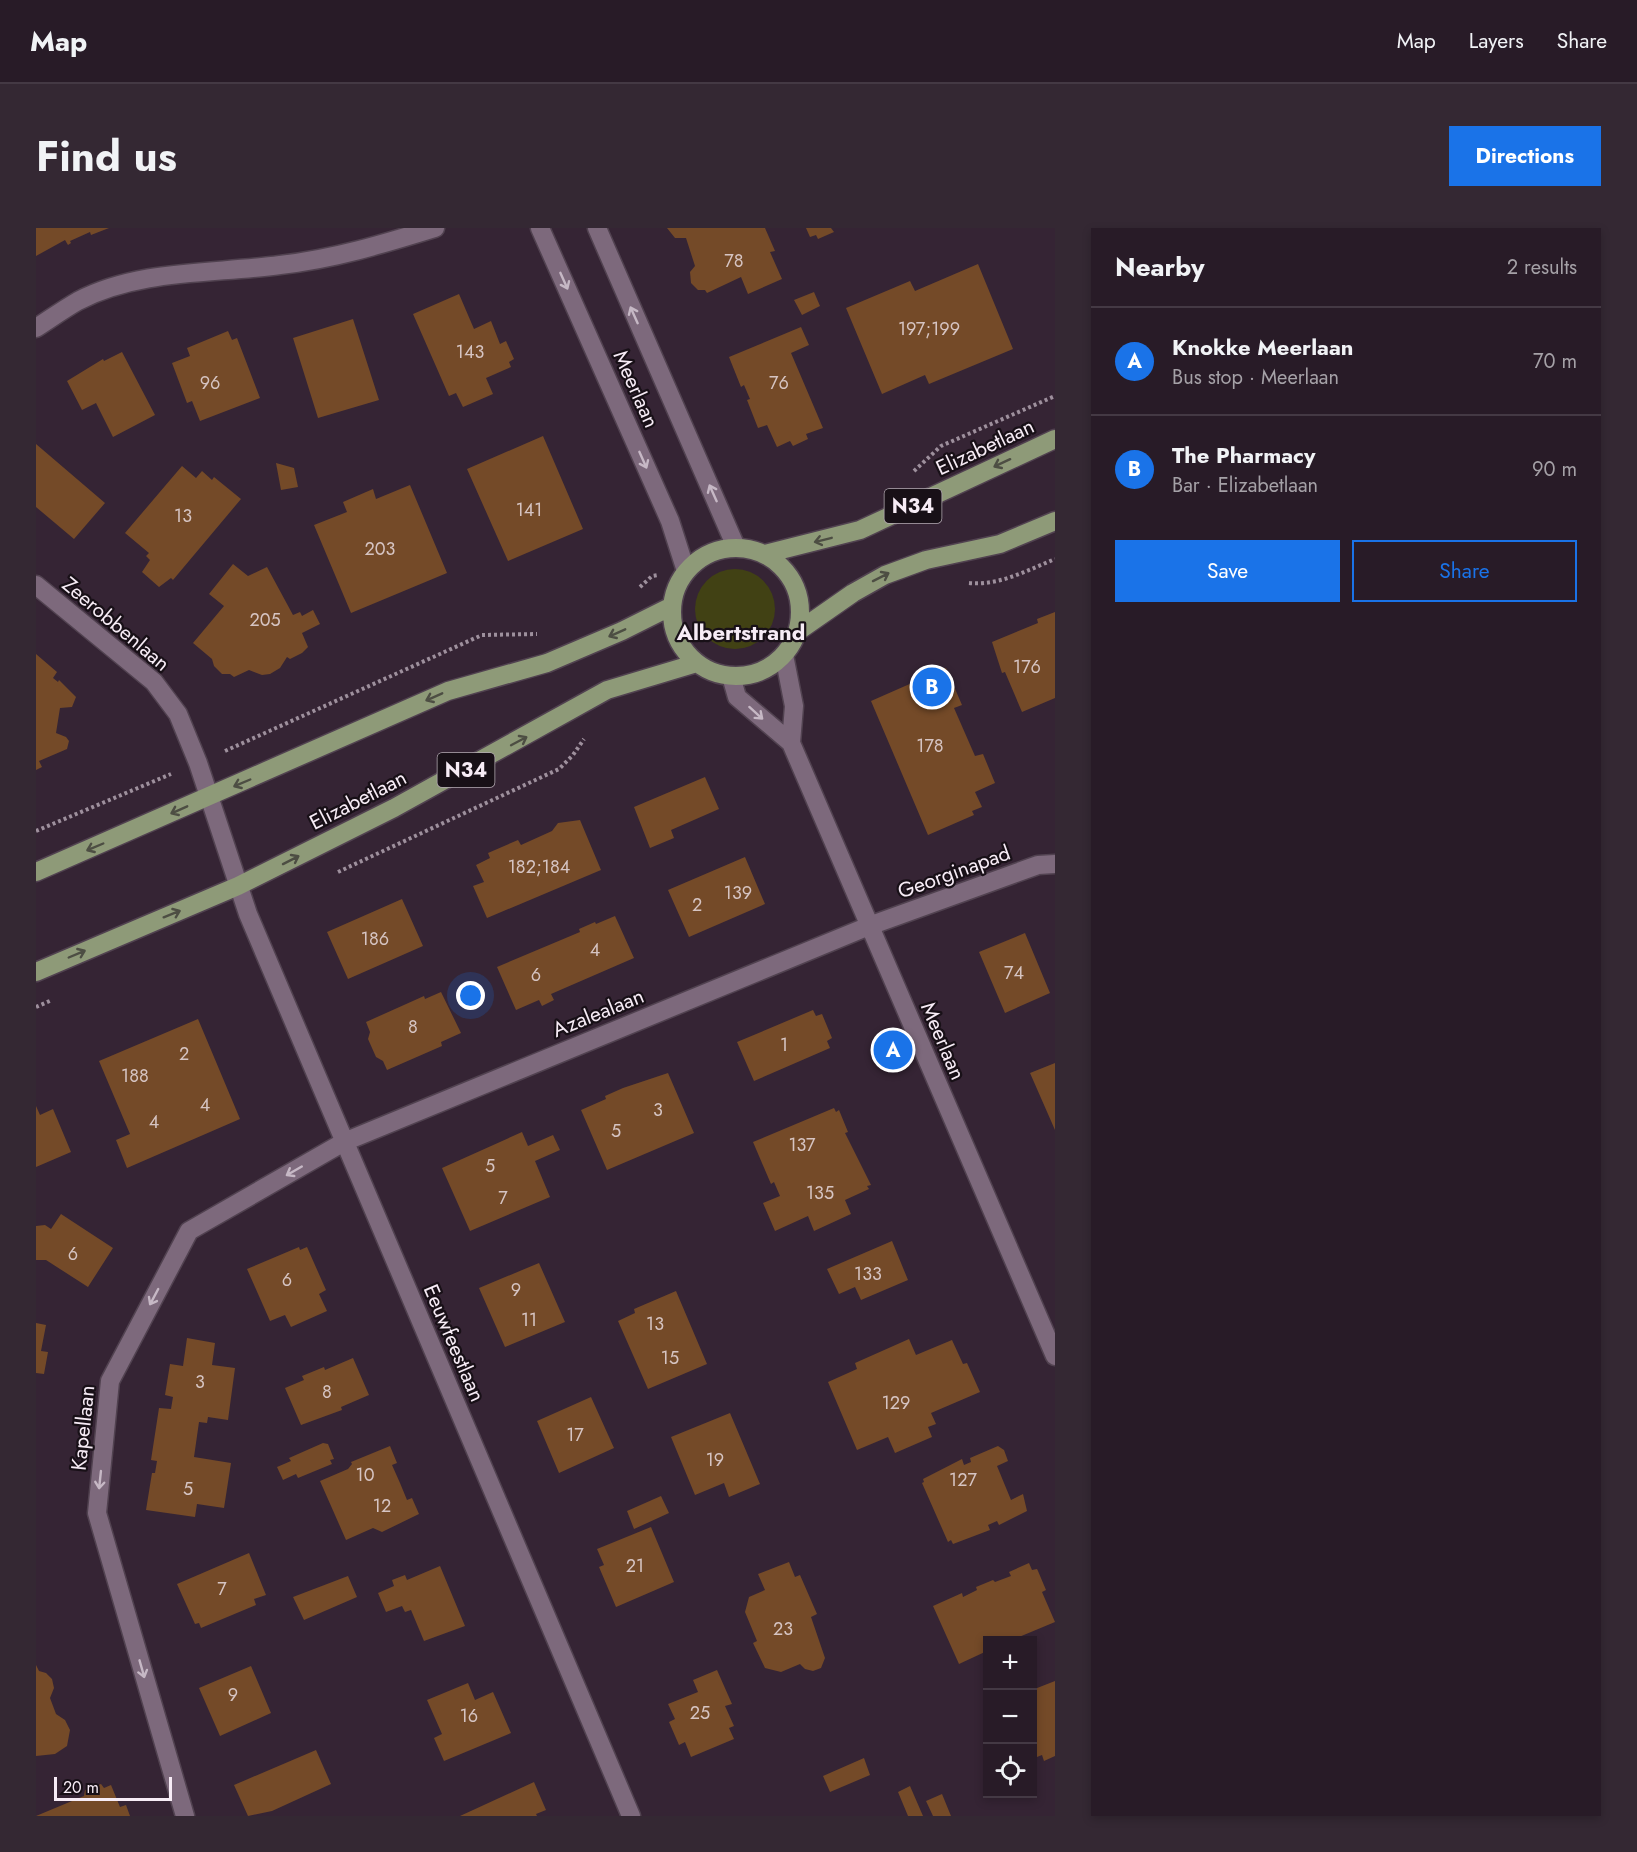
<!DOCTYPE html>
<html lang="en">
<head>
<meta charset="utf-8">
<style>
  :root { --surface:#281b27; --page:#342833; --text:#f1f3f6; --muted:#a5a1a7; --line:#443944; --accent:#1a73e8 }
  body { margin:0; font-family:Jost,sans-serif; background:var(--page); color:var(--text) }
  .controls { position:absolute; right:18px; bottom:18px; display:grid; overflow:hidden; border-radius:0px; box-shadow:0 3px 9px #0003 }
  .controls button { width:54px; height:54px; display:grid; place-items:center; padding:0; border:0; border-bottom:2px solid var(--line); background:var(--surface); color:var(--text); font:30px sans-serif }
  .scale { position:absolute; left:18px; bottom:15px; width:118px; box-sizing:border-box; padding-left:6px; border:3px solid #f7ecf6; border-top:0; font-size:16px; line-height:21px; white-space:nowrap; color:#f7ecf6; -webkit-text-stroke:4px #181017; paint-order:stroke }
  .you { position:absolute; left:435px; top:768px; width:21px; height:21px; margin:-15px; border:4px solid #fff; border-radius:50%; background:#1a73e8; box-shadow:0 0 0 9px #1a73e833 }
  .badge { display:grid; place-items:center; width:39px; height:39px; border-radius:50%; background:var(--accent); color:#fff; font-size:20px; font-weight:700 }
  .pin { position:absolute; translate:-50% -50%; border:3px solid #fff; box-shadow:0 2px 6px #0006 }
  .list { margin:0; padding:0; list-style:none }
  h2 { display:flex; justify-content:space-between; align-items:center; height:78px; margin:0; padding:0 24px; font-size:26px }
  h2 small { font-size:20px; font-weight:400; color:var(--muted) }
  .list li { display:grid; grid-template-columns:39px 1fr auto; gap:18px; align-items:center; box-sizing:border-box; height:108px; padding:0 24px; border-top:2px solid var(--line) }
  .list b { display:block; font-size:22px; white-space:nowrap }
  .list p { margin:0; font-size:20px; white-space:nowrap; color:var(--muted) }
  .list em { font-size:20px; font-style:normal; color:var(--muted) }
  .actions { display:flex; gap:12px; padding:18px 24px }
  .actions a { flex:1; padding:14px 0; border:2px solid var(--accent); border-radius:0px; text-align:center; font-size:21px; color:var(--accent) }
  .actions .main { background:var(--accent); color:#fff }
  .icon { flex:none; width:33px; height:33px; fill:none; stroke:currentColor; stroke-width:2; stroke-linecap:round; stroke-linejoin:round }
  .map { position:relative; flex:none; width:1019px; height:1588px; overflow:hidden; border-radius:0px }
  header { display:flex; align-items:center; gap:36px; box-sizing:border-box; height:84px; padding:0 30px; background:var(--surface); border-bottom:2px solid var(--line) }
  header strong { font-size:28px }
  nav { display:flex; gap:33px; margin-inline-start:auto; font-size:21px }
  .intro { display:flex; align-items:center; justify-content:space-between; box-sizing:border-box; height:144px; padding:0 36px }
  h1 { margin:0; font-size:42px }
  .button { padding:15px 27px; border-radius:0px; background:var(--accent); color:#fff; font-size:21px; font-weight:700 }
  main { display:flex; gap:36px; padding:0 36px }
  aside { flex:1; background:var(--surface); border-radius:0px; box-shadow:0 3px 9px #0003 }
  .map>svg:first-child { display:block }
</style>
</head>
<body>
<header>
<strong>Map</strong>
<nav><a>Map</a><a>Layers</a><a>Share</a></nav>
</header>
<div class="intro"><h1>Find us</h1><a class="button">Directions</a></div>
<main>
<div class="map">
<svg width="1019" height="1588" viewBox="0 0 1019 1588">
  <rect width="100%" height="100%" fill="#352434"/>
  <path fill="#414114" d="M659 381a40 40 0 1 1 80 0a40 40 0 1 1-80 0Z"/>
  <path fill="#744a28" d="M 0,0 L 73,0 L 55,7 L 54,4 L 34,13 L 35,15 L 32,17 L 29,12 L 0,28 Z
    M 631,0 L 729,0 L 739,23 L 734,24 L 746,51 L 712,66 L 705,49 L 671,65 L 669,62 L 662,62 L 655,55 L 654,44 L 659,38 L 650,10 L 639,10 Z
    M 770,0 L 795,0 L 798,4 L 782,11 L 780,7 L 774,9 Z
    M 942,36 L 977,121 L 893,156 L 889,147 L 846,166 L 810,80 L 874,53 L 879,63 Z
    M 778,64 L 784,78 L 766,87 L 758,72 Z
    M 423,66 L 438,101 L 455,93 L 464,116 L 470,113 L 478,131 L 473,134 L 475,139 L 450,150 L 457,166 L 427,179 L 420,165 L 413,168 L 377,86 Z
    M 317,91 L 343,172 L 282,190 L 257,110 Z
    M 765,99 L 773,117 L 755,125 L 787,200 L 770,206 L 772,211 L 757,218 L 754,213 L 741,219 L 731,197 L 722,200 L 711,172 L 714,171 L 708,157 L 705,159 L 693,129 Z
    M 192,103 L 196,112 L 201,110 L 224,170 L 164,193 L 156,173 L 151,175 L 136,135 L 154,128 L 151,120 Z
    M 86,124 L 119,187 L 77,209 L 60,175 L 46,182 L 31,153 L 67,131 L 68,133 Z
    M 507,208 L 547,301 L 472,333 L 431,241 Z
    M 0,216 L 69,275 L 38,311 L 0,279 Z
    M 240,235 L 258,240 L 262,259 L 245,262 Z
    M 146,238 L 160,250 L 166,243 L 176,252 L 178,249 L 205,271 L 137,352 L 135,350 L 123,359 L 106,344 L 114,332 L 110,328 L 113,325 L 89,305 Z
    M 374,257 L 411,345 L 315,385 L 278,297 L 311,284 L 307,274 L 337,261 L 340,271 Z
    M 197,336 L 212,348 L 231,339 L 257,387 L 264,384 L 266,388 L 277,382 L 284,396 L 266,405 L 272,419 L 266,425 L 254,431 L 251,429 L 244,440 L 234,446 L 226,447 L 213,442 L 198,449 L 194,446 L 186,446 L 178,438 L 176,431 L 157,415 L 188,378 L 173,366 Z
    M 1019,384 L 1019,470 L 986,484 L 969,444 L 966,445 L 956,414 L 1002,395 L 1001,391 Z
    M 0,426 L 21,444 L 17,450 L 22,454 L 23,452 L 40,469 L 36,479 L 24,480 L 20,505 L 30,509 L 33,513 L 31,521 L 3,533 L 6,539 L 0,542 Z
    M 910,440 L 926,477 L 918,480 L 939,528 L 947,526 L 959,555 L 939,564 L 946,579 L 936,583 L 938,587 L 892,607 L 835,473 Z
    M 669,549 L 683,581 L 635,602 L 638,610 L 614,620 L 598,579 Z
    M 544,592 L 565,642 L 451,690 L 437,658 L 448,654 L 440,637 L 454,630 L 452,625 L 482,612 L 485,617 L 516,603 L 522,595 Z
    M 709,629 L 729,676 L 653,709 L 632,662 Z
    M 366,671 L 387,718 L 312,751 L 291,704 Z
    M 579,688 L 598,730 L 515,766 L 518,772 L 506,778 L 503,772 L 480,782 L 461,739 L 544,704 L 543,701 L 559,694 L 560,696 Z
    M 989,705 L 1014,765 L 969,785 L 943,724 Z
    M 405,764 L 425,805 L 405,814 L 406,818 L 351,842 L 347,833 L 340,829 L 332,811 L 334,804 L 330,794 L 388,768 L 389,771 Z
    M 777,782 L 780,788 L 786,786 L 796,810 L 791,813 L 794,820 L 718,853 L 701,814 Z
    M 162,791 L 204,891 L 91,940 L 80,912 L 94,906 L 63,833 Z
    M 1019,835 L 1019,902 L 994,845 Z
    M 632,845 L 658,905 L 571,942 L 545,882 L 570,871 L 569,868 L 587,860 Z
    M 0,878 L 4,887 L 17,881 L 35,924 L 0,939 Z
    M 798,880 L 800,884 L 803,882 L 812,904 L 809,905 L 835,957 L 831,958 L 833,961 L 809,972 L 815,986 L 778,1003 L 772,988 L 739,1003 L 727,975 L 744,968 L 738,954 L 735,956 L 717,914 Z
    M 486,904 L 492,918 L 517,907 L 524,922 L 499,933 L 514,969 L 434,1003 L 406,940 Z
    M 25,986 L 77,1020 L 52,1059 L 10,1032 L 0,1032 L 0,998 L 9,997 L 15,1001 Z
    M 856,1013 L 872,1052 L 825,1072 L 819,1059 L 803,1066 L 791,1041 Z
    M 263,1019 L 264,1022 L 271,1019 L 290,1062 L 283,1066 L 291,1083 L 255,1099 L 249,1087 L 234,1093 L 211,1041 Z
    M 503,1035 L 529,1094 L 469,1119 L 443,1060 Z
    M 640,1063 L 671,1136 L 612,1161 L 582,1093 L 599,1085 L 598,1081 Z
    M 0,1095 L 10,1097 L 5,1123 L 12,1124 L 8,1146 L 0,1145 Z
    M 151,1110 L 179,1115 L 176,1137 L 199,1140 L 192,1192 L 172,1189 L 171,1195 L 163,1194 L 158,1229 L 195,1235 L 188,1280 L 161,1276 L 159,1289 L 110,1282 L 116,1245 L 119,1245 L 121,1233 L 115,1232 L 123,1180 L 135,1181 L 137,1169 L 129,1167 L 134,1136 L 147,1138 Z
    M 873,1111 L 880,1127 L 916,1112 L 927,1136 L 931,1135 L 944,1164 L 895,1185 L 900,1196 L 892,1199 L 896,1209 L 859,1225 L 852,1209 L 821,1222 L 792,1154 L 821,1141 L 819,1135 Z
    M 317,1130 L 333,1167 L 305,1179 L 306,1182 L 265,1197 L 249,1160 L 268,1152 L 266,1148 L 288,1139 L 289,1142 Z
    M 555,1169 L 578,1220 L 523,1245 L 501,1193 Z
    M 694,1185 L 724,1256 L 693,1269 L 688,1255 L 659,1267 L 635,1209 Z
    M 287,1215 L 292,1216 L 298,1231 L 294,1232 L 296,1236 L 262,1250 L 260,1246 L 247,1252 L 241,1239 L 255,1233 L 253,1230 Z
    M 354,1218 L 361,1235 L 356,1237 L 364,1255 L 371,1272 L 376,1270 L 383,1286 L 346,1304 L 337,1300 L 310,1312 L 284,1253 L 312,1241 L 316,1236 L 315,1234 Z
    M 962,1218 L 968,1222 L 972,1233 L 961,1238 L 975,1272 L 987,1266 L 991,1283 L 963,1297 L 961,1293 L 952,1297 L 954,1302 L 917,1316 L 915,1312 L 912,1314 L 886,1255 L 888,1254 L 887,1251 L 926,1231 L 928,1237 L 935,1234 L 934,1230 Z
    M 625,1268 L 633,1285 L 598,1301 L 591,1283 Z
    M 615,1299 L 638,1354 L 580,1379 L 563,1339 L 568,1337 L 561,1321 Z
    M 213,1325 L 230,1367 L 218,1371 L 220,1377 L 165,1400 L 163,1395 L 159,1396 L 141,1356 Z
    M 753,1334 L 759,1349 L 764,1347 L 781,1386 L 775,1389 L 789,1430 L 785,1440 L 777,1443 L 769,1441 L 764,1436 L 745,1444 L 729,1440 L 717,1415 L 721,1413 L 709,1384 L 713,1369 L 729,1362 L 722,1346 Z
    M 993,1335 L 996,1342 L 1001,1341 L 1002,1343 L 1010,1362 L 1006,1364 L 1019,1394 L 976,1412 L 951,1412 L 951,1423 L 923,1436 L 897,1378 L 926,1365 L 927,1369 L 941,1362 L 940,1359 L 957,1352 L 959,1354 L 975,1348 L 973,1344 Z
    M 404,1338 L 429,1398 L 388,1413 L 375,1382 L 369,1384 L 366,1378 L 350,1384 L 342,1365 L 358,1358 L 356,1352 L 369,1347 L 371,1352 Z
    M 312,1348 L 321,1369 L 268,1392 L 257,1369 Z
    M 0,1437 L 3,1443 L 10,1445 L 16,1451 L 18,1460 L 14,1470 L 20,1486 L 29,1492 L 34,1502 L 31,1518 L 19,1526 L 0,1528 Z
    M 215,1438 L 235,1485 L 184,1508 L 163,1460 Z
    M 681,1442 L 696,1476 L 689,1478 L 698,1498 L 693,1500 L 698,1511 L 655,1529 L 649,1514 L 643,1517 L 633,1494 L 639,1491 L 632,1476 L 662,1464 L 657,1452 Z
    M 1019,1453 L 1019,1528 L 1008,1533 L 1006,1527 L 996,1531 L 996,1462 Z
    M 432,1455 L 439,1472 L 457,1464 L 475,1505 L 408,1533 L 398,1510 L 406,1506 L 391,1472 Z
    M 280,1522 L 295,1556 L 236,1583 L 212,1588 L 198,1557 Z
    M 828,1530 L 834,1547 L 794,1564 L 787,1548 Z
    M 498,1554 L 510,1582 L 500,1586 L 501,1588 L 424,1588 Z
    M 65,1556 L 68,1560 L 75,1557 L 84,1579 L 90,1577 L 94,1588 L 0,1588 L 48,1568 L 49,1562 Z
    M 874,1558 L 887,1588 L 872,1588 L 862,1564 Z
    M 906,1566 L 915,1588 L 897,1588 L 890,1573 Z"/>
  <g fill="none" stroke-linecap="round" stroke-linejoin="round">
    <g stroke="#514250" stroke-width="21">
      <path id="street" d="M 504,0 L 634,293 L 650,343
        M 561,0 L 700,319
        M 0,100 C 14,91 28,81 42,73 C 103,41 178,46 244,37 C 298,31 347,16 399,0
        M 0,357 L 118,454 L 142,486 L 162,535 L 212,686 L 595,1588
        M 748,427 L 758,478 L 755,515 L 1019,1128
        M 695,448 L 701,469 L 755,515
        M 149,1588 L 61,1285 L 74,1153 L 153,1003 L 308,914 L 833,698 L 1002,637 L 1019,636"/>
    </g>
    <g stroke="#514250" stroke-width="21">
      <path id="primary" d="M636 384a64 64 0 1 1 128 0a64 64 0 1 1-128 0Z
        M 729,326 L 824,302 L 1019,211
        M 761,404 L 817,365 L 849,347 L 890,332 L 964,316 L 1019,293
        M 0,644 L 412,463 L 511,435 L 586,403 L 634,379
        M 0,744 L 202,658 L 358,580 L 571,462 L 661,435"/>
    </g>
    <path stroke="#9e909d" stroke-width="4" stroke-dasharray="3 3" stroke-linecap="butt" d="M 878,243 L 905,218 L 1019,168
      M 933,355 C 963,358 992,342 1019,331
      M 604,359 L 616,348 L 622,347
      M 189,523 L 446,407 L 501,406
      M 0,603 L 135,546
      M 302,644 L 523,541 L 537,527 L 548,511
      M 0,779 L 16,772"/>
    <use href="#street" stroke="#7d697c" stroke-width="18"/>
    <use href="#primary" stroke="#8e9a78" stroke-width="18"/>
  </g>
  <defs><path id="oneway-shaft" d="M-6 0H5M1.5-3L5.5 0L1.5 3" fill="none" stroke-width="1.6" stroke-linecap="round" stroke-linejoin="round" transform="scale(1.5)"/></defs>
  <g stroke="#c6b8c5">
    <use href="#oneway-shaft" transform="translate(528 53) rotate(66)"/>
    <use href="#oneway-shaft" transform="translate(598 87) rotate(-114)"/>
    <use href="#oneway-shaft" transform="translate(607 232) rotate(66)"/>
    <use href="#oneway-shaft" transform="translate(677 265) rotate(-114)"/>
    <use href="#oneway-shaft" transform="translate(720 485) rotate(42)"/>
    <use href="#oneway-shaft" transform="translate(258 943) rotate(150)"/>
    <use href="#oneway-shaft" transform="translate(118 1069) rotate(118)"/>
    <use href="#oneway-shaft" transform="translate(64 1252) rotate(96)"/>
    <use href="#oneway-shaft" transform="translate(106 1441) rotate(74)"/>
  </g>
  <g stroke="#4d4e43">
    <use href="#oneway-shaft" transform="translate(966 235) rotate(155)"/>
    <use href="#oneway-shaft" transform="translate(787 312) rotate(166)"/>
    <use href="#oneway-shaft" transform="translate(845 349) rotate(-27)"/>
    <use href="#oneway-shaft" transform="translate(581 405) rotate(156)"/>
    <use href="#oneway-shaft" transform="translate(398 469) rotate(156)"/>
    <use href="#oneway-shaft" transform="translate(483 513) rotate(-28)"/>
    <use href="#oneway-shaft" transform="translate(206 555) rotate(157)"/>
    <use href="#oneway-shaft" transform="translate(143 582) rotate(156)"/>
    <use href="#oneway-shaft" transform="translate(59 619) rotate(157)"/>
    <use href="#oneway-shaft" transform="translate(255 632) rotate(-27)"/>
    <use href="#oneway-shaft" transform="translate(136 686) rotate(-22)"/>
    <use href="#oneway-shaft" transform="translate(41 726) rotate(-23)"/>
  </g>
  <g text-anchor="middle" stroke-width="4.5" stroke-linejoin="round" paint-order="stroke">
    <g font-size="18" fill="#d6c4c2">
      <text x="698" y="39">78</text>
      <text x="893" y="107">197;199</text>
      <text x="434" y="130">143</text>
      <text x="174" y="161">96</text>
      <text x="743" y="161">76</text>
      <text x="493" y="288">141</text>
      <text x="147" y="294">13</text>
      <text x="344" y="327">203</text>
      <text x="229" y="398">205</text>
      <text x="991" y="445">176</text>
      <text x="894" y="524">178</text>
      <text x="503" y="645">182;184</text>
      <text x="702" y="671">139</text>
      <text x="661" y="683">2</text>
      <text x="339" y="717">186</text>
      <text x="559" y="728">4</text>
      <text x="978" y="751">74</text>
      <text x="500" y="753">6</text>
      <text x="377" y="805">8</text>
      <text x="748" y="823">1</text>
      <text x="148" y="832">2</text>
      <text x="99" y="854">188</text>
      <text x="169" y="883">4</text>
      <text x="622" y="888">3</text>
      <text x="118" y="900">4</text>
      <text x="580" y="909">5</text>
      <text x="766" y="923">137</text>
      <text x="454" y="944">5</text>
      <text x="784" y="971">135</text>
      <text x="467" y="976">7</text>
      <text x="37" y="1032">6</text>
      <text x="832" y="1052">133</text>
      <text x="251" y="1058">6</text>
      <text x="480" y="1068">9</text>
      <text x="493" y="1098">11</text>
      <text x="619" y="1102">13</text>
      <text x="634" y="1136">15</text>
      <text x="164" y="1160">3</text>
      <text x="291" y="1170">8</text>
      <text x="860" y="1181">129</text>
      <text x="539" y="1213">17</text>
      <text x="679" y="1238">19</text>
      <text x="329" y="1253">10</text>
      <text x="927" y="1258">127</text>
      <text x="152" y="1267">5</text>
      <text x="346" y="1284">12</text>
      <text x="599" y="1344">21</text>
      <text x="186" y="1367">7</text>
      <text x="747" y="1407">23</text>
      <text x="197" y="1473">9</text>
      <text x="664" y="1491">25</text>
      <text x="433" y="1494">16</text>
    </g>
    <g fill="#181017" stroke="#b4aab3" stroke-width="1.5">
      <rect x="848.5" y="261" width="57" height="34" rx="4.5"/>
      <rect x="401.5" y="525" width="57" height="34" rx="4.5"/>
    </g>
    <g font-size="20" font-weight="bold" fill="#f7ecf6">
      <text x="877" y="285">N34</text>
      <text x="430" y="549">N34</text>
    </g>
    <g font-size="21" fill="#f7ecf6" stroke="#181017">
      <text transform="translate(600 161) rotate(66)" y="7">Meerlaan</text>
      <text transform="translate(949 219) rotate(-25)" y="7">Elizabetlaan</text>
      <text transform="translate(80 396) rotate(40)" y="7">Zeerobbenlaan</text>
      <text transform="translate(322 572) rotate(-27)" y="7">Elizabetlaan</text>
      <text transform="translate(918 644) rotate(-20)" y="7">Georginapad</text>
      <text transform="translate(562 785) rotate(-22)" y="7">Azalealaan</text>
      <text transform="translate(907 813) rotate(67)" y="7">Meerlaan</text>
      <text transform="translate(418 1115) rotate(67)" y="7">Eeuwfeestlaan</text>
      <text transform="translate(47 1200) rotate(-84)" y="7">Kapellaan</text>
    </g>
    <g font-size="22" font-weight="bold" fill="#f7ecf6" stroke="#181017">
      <text x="705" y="412">Albertstrand</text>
    </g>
  </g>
</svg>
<div class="controls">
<button>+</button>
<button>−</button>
<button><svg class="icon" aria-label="locate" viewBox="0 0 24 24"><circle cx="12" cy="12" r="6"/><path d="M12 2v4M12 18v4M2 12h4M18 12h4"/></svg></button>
</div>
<div class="scale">20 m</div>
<div class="you"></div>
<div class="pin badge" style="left:857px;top:822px">A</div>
<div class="pin badge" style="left:896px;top:459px">B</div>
</div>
<aside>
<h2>Nearby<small>2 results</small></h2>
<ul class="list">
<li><span class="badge">A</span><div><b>Knokke Meerlaan</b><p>Bus stop · Meerlaan</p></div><em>70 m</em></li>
<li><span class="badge">B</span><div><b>The Pharmacy</b><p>Bar · Elizabetlaan</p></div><em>90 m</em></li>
</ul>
<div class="actions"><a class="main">Save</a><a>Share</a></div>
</aside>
</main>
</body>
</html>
